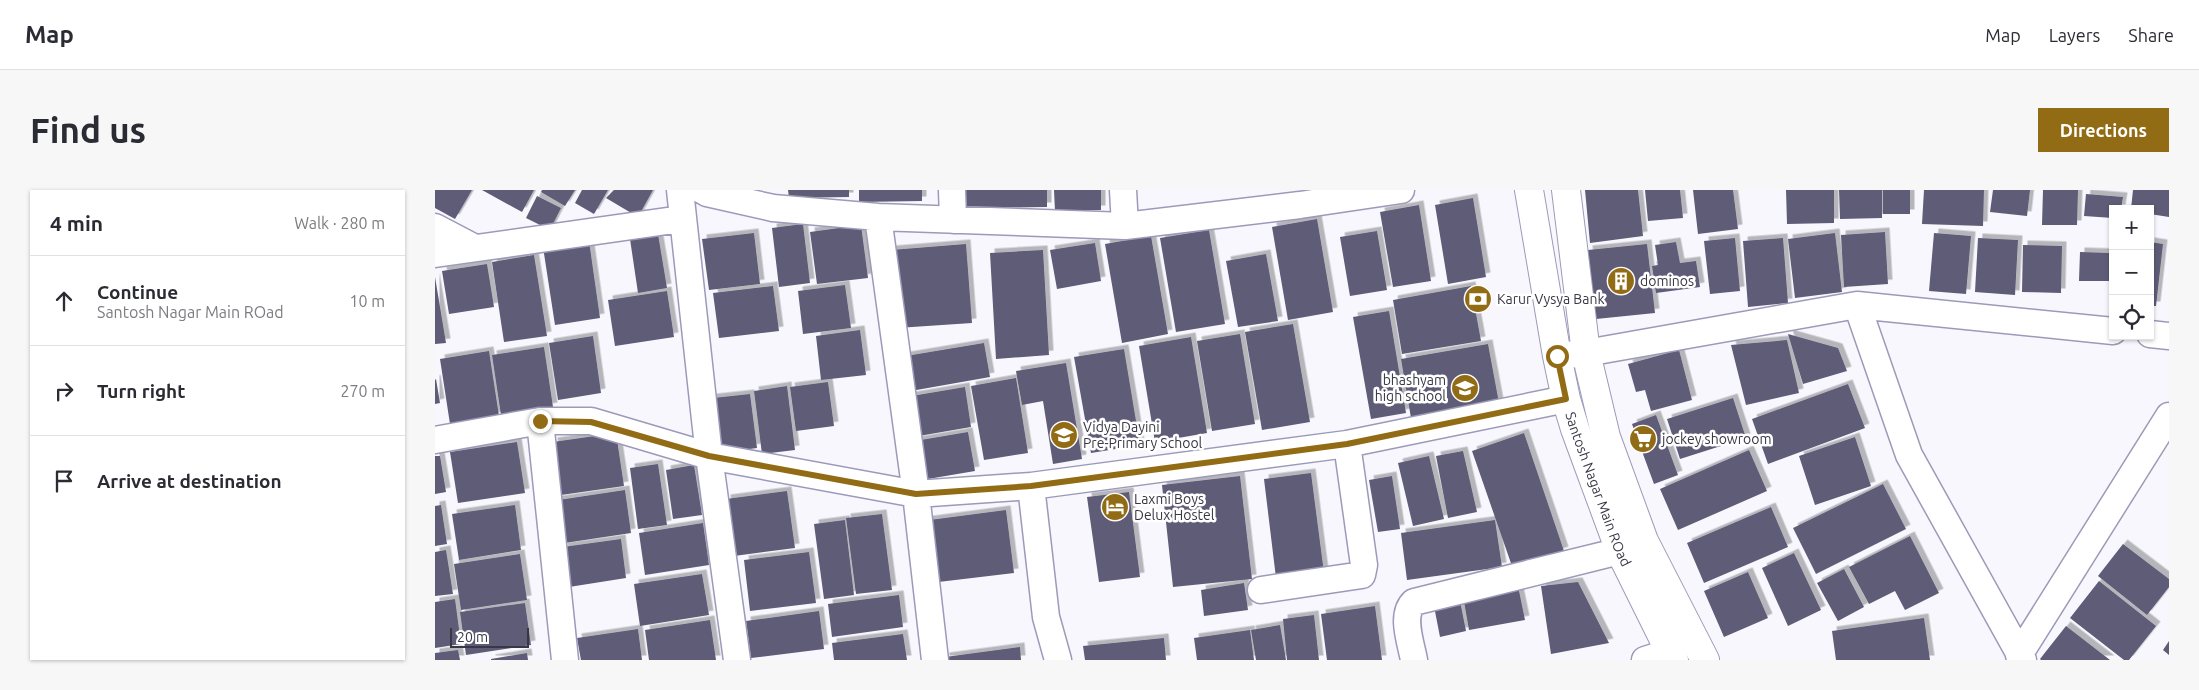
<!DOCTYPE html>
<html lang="en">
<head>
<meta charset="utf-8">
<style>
  :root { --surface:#fff; --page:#f7f7f7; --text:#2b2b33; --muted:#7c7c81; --line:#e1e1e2; --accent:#926c14 }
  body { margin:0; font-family:Ubuntu,sans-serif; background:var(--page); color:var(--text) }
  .controls { position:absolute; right:15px; top:15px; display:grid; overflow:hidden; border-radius:0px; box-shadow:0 1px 4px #0004 }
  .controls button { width:45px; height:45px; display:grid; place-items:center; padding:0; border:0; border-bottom:1px solid var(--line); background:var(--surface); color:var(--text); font:25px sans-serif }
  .scale { position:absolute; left:15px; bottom:12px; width:79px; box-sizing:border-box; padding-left:5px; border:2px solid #383744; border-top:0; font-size:14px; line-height:18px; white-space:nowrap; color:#383744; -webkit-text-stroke:4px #fff; paint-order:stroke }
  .stop { position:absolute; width:15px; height:15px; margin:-11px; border:4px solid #926c14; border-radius:50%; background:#fff }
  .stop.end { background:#926c14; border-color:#fff; box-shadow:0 1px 5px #0008 }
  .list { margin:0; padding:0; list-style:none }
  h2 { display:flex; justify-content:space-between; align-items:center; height:65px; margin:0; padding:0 20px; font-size:21px }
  h2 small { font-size:16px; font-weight:400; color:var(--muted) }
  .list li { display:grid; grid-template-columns:32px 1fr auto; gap:15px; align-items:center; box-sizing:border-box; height:90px; padding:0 20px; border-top:1px solid var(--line) }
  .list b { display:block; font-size:19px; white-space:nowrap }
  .list p { margin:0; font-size:16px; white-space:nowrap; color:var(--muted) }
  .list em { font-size:16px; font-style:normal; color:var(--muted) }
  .icon { flex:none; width:28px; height:28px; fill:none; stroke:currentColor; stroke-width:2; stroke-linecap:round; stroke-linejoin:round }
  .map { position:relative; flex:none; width:1734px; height:470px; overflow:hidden; border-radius:0px }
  header { display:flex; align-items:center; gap:30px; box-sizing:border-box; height:70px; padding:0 25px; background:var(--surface); border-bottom:1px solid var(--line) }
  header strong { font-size:24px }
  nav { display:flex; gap:28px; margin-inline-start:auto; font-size:18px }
  .intro { display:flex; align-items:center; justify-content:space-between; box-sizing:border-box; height:120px; padding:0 30px }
  h1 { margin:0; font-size:35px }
  .button { padding:12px 22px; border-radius:0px; background:var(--accent); color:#fff; font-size:18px; font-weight:700 }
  main { display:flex; gap:30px; padding:0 30px }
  aside { flex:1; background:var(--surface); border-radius:0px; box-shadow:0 1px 4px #0004 }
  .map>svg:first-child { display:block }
</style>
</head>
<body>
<header>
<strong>Map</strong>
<nav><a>Map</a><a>Layers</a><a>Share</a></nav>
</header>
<div class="intro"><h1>Find us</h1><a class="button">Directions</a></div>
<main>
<aside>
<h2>4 min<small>Walk · 280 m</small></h2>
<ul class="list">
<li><svg class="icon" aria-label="ahead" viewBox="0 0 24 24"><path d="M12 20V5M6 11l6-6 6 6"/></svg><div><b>Continue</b><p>Santosh Nagar Main ROad</p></div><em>10 m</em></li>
<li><svg class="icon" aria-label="right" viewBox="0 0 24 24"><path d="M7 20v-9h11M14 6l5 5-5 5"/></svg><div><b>Turn right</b></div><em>270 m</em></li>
<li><svg class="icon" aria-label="arrive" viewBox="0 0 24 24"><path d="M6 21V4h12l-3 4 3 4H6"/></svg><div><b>Arrive at destination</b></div></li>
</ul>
</aside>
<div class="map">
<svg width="1734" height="470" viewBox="0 0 1734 470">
  <defs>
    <filter id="shadow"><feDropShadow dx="4.5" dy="-4.5" stdDeviation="0" flood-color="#0004"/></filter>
  </defs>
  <rect width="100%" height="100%" fill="#f8f7fe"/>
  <path fill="#5e5b77" filter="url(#shadow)" d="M 0,0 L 37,0 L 20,29 L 0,18 Z
    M 47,0 L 99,0 L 87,22 Z
    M 107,0 L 140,0 L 130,16 L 106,2 Z
    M 147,0 L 173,0 L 159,24 L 140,13 Z
    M 179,0 L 218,0 L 203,27 L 171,8 Z
    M 353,0 L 414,0 L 414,7 L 354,8 Z
    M 424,0 L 487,0 L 487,11 L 424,12 Z
    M 525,0 L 612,0 L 612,17 L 525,18 Z
    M 619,0 L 666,0 L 666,20 L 620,21 Z
    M 1150,0 L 1203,0 L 1208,46 L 1155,53 Z
    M 1210,0 L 1245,0 L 1248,28 L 1213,31 Z
    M 1258,0 L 1298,0 L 1303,39 L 1263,44 Z
    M 1351,0 L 1399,0 L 1399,33 L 1352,34 Z
    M 1404,0 L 1447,0 L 1447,28 L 1405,29 Z
    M 1448,0 L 1475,0 L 1475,24 L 1448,24 Z
    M 1489,0 L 1549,0 L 1548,36 L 1487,34 Z
    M 1558,0 L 1595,0 L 1592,26 L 1555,22 Z
    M 1608,0 L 1643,0 L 1642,35 L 1607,35 Z
    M 1698,0 L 1734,0 L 1734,27 L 1715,24 L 1715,19 L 1696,19 Z
    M 1651,4 L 1688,7 L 1686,19 L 1678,19 L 1678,28 L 1649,26 Z
    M 102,6 L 126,18 L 115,40 L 91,28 Z
    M 1038,8 L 1051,87 L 1013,94 L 1000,15 Z
    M 984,15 L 996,91 L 958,97 L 945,22 Z
    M 882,29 L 898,122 L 853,130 L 837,37 Z
    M 368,34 L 375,93 L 344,97 L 337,38 Z
    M 426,35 L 433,88 L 382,94 L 375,42 Z
    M 774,40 L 790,134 L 741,142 L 725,48 Z
    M 942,41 L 952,100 L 915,106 L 905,47 Z
    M 1450,42 L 1453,94 L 1409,97 L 1406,45 Z
    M 319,43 L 325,94 L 274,100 L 267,49 Z
    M 1400,43 L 1407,102 L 1360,108 L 1353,49 Z
    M 1499,43 L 1536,46 L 1531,104 L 1494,101 Z
    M 223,44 L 232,98 L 203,103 L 195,49 Z
    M 716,46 L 733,144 L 687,153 L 670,54 Z
    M 1300,48 L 1305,101 L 1275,104 L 1269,51 Z
    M 1348,48 L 1353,113 L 1313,117 L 1308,51 Z
    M 1543,48 L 1583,50 L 1580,105 L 1540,102 Z
    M 154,51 L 165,128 L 120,135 L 108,57 Z
    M 1241,52 L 1245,73 L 1261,71 L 1265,97 L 1221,103 L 1217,76 L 1223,75 L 1220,55 Z
    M 1715,52 L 1728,54 L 1721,116 L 1715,116 Z
    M 660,53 L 666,91 L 622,99 L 615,60 Z
    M 531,54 L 537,133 L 462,138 L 456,60 Z
    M 1212,54 L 1220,123 L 1161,129 L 1153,60 Z
    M 1588,55 L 1627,56 L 1626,103 L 1587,102 Z
    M 608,60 L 614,165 L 561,169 L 555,63 Z
    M 1645,62 L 1675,63 L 1674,91 L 1644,91 Z
    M 831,64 L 843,131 L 803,137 L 791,71 Z
    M 99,65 L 112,146 L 69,152 L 57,72 Z
    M 52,74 L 59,117 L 14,124 L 7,81 Z
    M 0,87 L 11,153 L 0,154 Z
    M 410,95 L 416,138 L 368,144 L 363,101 Z
    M 338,96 L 344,141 L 284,148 L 278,103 Z
    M 1036,96 L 1046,151 L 967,164 L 958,110 Z
    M 232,101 L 239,147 L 180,156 L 173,110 Z
    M 954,121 L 971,223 L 936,229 L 918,127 Z
    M 858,134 L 875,232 L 827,240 L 810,142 Z
    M 425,140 L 431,185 L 386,190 L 381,146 Z
    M 805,144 L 820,234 L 777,241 L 762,151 Z
    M 1353,144 L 1403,158 L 1412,181 L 1368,194 Z
    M 158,146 L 166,203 L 123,210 L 114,153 Z
    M 756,147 L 772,243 L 720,252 L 704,156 Z
    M 1352,150 L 1364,203 L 1311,215 L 1296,155 Z
    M 549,153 L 555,187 L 470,202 L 465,167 Z
    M 1053,154 L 1064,213 L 976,228 L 966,169 Z
    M 109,157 L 118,217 L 66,225 L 57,165 Z
    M 689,159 L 705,255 L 656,263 L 639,167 Z
    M 1244,160 L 1257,210 L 1216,221 L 1210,200 L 1201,202 L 1193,174 Z
    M 54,161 L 64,226 L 15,234 L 5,169 Z
    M 631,173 L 647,269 L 618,274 L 608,211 L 587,215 L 581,181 Z
    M 581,188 L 593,263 L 549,270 L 536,196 Z
    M 1,189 L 5,213 L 0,214 L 0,190 Z
    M 393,192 L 399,236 L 361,241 L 355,197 Z
    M 1413,194 L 1430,238 L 1333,274 L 1317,229 Z
    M 352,196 L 360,260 L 327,264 L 319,201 Z
    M 530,197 L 536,237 L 478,247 L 471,207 Z
    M 315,204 L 322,258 L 276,264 L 269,209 Z
    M 1298,208 L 1311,248 L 1245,269 L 1232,229 Z
    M 1221,225 L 1243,285 L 1219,294 L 1197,234 Z
    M 533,242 L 540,281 L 487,290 L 480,251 Z
    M 181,243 L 189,296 L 126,305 L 118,252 Z
    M 1089,243 L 1129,361 L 1078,379 L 1037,261 Z
    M 1420,247 L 1436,296 L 1380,315 L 1364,266 Z
    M 82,252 L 90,303 L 23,313 L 15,262 Z
    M 1314,260 L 1332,301 L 1243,340 L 1225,299 Z
    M 1028,261 L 1042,322 L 1013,328 L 1001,266 Z
    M 0,266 L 5,266 L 11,302 L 0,304 Z
    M 994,266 L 1009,329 L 978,336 L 963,273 Z
    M 223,274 L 232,335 L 203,339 L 195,278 Z
    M 259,275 L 267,325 L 238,329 L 231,280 Z
    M 876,283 L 889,383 L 841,388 L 829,289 Z
    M 805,286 L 817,389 L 738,397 L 727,295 Z
    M 957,286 L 965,339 L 943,342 L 934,290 Z
    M 1448,294 L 1471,339 L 1381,384 L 1358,338 Z
    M 190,300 L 196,343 L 123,354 L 117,311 Z
    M 352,301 L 360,358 L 299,366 L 291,309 Z
    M 694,302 L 705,387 L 664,392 L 652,307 Z
    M 6,315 L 12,354 L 0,356 L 0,316 Z
    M 80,315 L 86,360 L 24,370 L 17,324 Z
    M 1336,317 L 1353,357 L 1269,393 L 1252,353 Z
    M 571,320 L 579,383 L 495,393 L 487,331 Z
    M 447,324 L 457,400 L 421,404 L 411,328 Z
    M 410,330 L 419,405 L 389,409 L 379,334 Z
    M 1060,330 L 1067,377 L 972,390 L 966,343 Z
    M 268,333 L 274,375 L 210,385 L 204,343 Z
    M 1475,346 L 1504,403 L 1470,420 L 1460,401 L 1434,414 L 1414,377 Z
    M 186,349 L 191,388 L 134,397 L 128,357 Z
    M 1688,354 L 1734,389 L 1734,397 L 1712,425 L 1663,386 Z
    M 11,360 L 18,404 L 0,406 L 0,362 Z
    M 374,362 L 381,413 L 315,421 L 309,370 Z
    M 1359,363 L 1386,420 L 1353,436 L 1327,378 Z
    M 85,364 L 92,410 L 26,420 L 19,374 Z
    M 1409,379 L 1429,417 L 1403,431 L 1382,393 Z
    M 1313,382 L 1333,428 L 1289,447 L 1269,401 Z
    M 267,384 L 274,425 L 205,436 L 199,394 Z
    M 1664,391 L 1721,436 L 1694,470 L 1689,470 L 1635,428 Z
    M 1143,392 L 1174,453 L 1116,464 L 1106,396 Z
    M 809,393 L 813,420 L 769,426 L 766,400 Z
    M 1083,396 L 1090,430 L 1034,440 L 1028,406 Z
    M 464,405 L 468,437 L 397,447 L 393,414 Z
    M 1024,406 L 1031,441 L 1005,447 L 998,411 Z
    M 20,409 L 26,454 L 0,458 L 0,412 Z
    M 90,413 L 96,455 L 31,465 L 25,422 Z
    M 940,416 L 947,470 L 892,470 L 886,424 Z
    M 384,421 L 389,459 L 316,468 L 311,431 Z
    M 879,425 L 884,470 L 852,470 L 848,429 Z
    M 1489,428 L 1495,470 L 1401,470 L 1397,441 Z
    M 275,430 L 281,470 L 214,470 L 210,440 Z
    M 845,435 L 851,470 L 821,470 L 816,440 Z
    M 1631,436 L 1675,470 L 1606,470 L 1605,469 Z
    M 203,439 L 207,470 L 146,470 L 142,448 Z
    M 815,440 L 819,470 L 762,470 L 759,448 Z
    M 468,444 L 472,470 L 399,470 L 397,453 Z
    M 729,448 L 731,470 L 650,470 L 648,456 Z
    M 1734,451 L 1734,465 L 1728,460 Z
    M 585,457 L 586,470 L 510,470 L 510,467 Z
    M 23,460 L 25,470 L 0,470 L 0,463 Z
    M 92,463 L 93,470 L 56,470 L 56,469 Z"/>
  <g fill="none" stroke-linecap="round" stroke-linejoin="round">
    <g stroke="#9c9ab8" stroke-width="29">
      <path id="minor" d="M 245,0 L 274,266 L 302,470
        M 267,0 L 272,3 L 338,18 L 443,27 L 690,36 L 865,15 L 966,0
        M 517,0 L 518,30
        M 688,0 L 690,36
        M 443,27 L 481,304 L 500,470
        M 0,37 L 40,58
        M 0,64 L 246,29
        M 1422,115 L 1474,265 L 1588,470
        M 1715,144 L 1734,146
        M 1122,166 L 1151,163 L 1422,115 L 1678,141
        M 105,231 L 130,470
        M 0,250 L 105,231 L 156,231 L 274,266 L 481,304 L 596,296 L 912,254 L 1131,209
        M 596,296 L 611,427 L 623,470
        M 826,400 L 927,385 L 929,375 L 912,254
        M 1584,465 L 1734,226
        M 979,470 C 976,453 965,425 979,412 L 1185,361
        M 1210,470 L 1235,462"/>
    </g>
    <g stroke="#9c9ab8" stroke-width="30">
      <g id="major">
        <path id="s1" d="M 1094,0 L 1122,166 L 1131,209 L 1140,239 L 1185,361 L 1239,470"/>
        <path d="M 1131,0 L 1151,163 L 1171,247 L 1209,351 L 1270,470"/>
      </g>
    </g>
    <use href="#minor" stroke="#fff" stroke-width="26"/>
    <use href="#major" stroke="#fff" stroke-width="28"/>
  </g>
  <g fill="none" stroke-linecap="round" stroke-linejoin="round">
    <path stroke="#926c14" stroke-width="6" d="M 105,231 L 156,232 L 274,266 L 481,304 L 596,296 L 912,254 L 1131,209 L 1122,166"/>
  </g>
  <defs>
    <g id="building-disc" transform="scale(1.4375)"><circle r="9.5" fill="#926c14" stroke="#fff"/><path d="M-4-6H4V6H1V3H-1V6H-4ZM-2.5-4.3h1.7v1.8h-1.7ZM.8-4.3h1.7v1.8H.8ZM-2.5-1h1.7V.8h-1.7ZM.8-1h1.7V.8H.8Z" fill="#fff"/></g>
    <g id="bank-disc" transform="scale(1.4375)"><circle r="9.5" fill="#926c14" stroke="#fff"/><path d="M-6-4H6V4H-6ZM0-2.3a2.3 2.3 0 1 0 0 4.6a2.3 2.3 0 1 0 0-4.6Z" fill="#fff"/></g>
    <g id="school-disc" transform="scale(1.4375)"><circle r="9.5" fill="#926c14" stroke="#fff"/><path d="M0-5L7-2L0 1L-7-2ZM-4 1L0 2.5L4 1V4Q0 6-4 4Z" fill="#fff"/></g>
    <g id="supermarket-disc" transform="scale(1.4375)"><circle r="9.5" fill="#926c14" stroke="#fff"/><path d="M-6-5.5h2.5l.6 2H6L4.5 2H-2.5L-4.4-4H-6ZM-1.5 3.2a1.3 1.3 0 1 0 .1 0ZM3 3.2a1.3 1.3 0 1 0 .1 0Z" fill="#fff"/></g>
    <g id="hotel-disc" transform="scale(1.4375)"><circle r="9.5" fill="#926c14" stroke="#fff"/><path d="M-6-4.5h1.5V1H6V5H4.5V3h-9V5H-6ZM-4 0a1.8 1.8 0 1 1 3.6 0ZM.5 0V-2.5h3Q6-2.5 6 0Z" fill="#fff"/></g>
  </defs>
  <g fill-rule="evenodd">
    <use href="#building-disc" x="1186" y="91"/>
    <use href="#bank-disc" x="1043" y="109"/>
    <use href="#school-disc" x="1030" y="198"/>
    <use href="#school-disc" x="629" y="245"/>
    <use href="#supermarket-disc" x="1208" y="249"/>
    <use href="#hotel-disc" x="680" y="317"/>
  </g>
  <g text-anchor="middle" stroke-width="5" stroke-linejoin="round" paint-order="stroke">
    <g font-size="14" fill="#383744" stroke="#fff" text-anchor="start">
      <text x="1205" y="96">dominos</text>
      <text x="1062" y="114">Karur Vysya Bank</text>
      <text x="1011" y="195" text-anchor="end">bhashyam<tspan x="1011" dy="16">high school</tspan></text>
      <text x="648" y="242">Vidya Dayini<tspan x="648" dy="16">Pre-Primary School</tspan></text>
      <text x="1227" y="254">jockey showroom</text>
      <text x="699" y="314">Laxmi Boys<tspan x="699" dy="16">Delux Hostel</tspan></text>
    </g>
    <g font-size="14" fill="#383744" stroke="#fff">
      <text dy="5" stroke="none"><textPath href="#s1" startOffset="308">Santosh Nagar Main ROad</textPath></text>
    </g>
  </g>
</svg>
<div class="controls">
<button>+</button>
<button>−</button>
<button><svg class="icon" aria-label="locate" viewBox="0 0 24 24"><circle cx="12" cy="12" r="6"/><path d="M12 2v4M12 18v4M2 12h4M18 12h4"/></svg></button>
</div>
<div class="scale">20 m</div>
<div class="stop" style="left:1122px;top:166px"></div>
<div class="stop end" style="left:105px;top:231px"></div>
</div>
</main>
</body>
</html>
